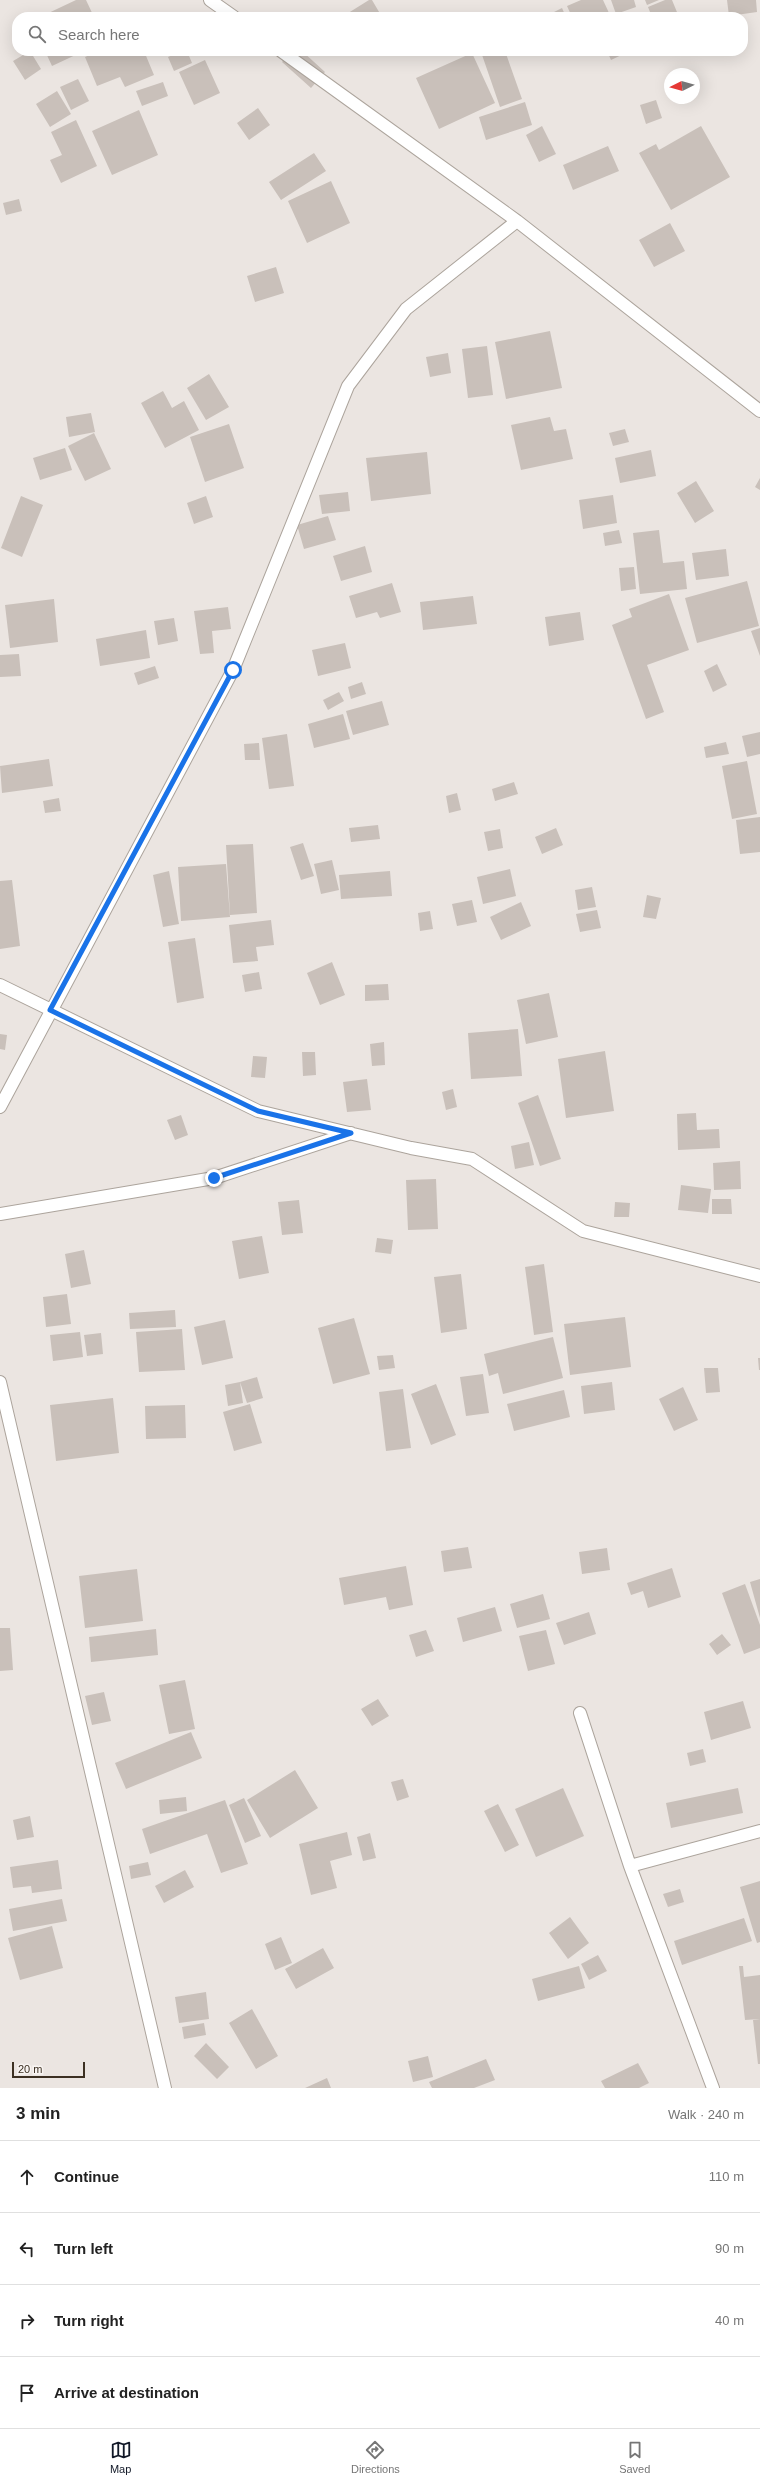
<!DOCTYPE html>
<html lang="en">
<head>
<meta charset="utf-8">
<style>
  :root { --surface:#fff; --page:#f6f6f6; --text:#222; --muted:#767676; --line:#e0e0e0; --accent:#111827 }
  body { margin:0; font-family:Arial,sans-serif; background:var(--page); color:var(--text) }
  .compass { position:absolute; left:664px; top:68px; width:36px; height:36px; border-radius:50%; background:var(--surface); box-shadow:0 4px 16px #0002; rotate:265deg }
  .scale { position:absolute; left:12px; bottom:10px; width:73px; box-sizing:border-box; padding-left:4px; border:2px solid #3c3022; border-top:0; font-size:11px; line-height:14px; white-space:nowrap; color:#3c3022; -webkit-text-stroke:3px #f8f4f2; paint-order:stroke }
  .stop { position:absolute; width:12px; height:12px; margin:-9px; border:3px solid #1a73e8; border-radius:50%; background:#fff }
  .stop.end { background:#1a73e8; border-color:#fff; box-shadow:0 1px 4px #0008 }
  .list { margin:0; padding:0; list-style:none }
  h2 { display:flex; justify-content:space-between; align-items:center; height:52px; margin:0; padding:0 16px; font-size:17px }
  h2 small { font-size:13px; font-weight:400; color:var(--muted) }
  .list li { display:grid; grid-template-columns:26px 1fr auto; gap:12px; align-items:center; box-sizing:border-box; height:72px; padding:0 16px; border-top:1px solid var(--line) }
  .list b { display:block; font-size:15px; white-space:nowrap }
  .list em { font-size:13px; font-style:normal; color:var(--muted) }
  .icon { flex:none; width:22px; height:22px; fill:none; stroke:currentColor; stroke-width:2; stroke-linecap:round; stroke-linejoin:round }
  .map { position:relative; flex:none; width:760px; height:2088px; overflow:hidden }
  .search { position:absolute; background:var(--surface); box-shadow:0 4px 16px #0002; left:12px; right:12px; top:12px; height:44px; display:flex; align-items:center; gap:10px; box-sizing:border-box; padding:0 14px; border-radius:16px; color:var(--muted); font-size:15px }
  .sheet { height:340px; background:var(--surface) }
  nav { display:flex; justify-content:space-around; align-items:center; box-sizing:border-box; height:56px; border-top:1px solid var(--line); background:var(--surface); font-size:11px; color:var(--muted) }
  nav a { display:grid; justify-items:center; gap:2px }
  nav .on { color:var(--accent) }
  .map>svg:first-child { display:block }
</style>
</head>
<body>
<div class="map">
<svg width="760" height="2088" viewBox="0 0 760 2088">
  <rect width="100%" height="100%" fill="#ebe5e1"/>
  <path fill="#c9c0ba" d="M 76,0 L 86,0 L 94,17 L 40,17 Z
    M 369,0 L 372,0 L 382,17 L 347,17 L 345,15 Z
    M 581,0 L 603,0 L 609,13 L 600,17 L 572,17 L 567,6 Z
    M 611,0 L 634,0 L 636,7 L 616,14 Z
    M 645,0 L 659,0 L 647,5 Z
    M 665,0 L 672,0 L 679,17 L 652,17 L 648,7 Z
    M 727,0 L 756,0 L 757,12 L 729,16 Z
    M 562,8 L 566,17 L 544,17 Z
    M 718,12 L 719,17 L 701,17 Z
    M 30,51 L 41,69 L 25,80 L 13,61 Z
    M 45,51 L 84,51 L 52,66 Z
    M 99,51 L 144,51 L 154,75 L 125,87 L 120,77 L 97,86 L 85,57 Z
    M 182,51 L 187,51 L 192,63 L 174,71 L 168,57 Z
    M 292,51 L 302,51 L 325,72 L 311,88 L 282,62 Z
    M 505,51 L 522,99 L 500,107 L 481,52 Z
    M 607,51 L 630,51 L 611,60 Z
    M 472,53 L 495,103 L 439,129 L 416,78 Z
    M 205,60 L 220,93 L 194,105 L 179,72 Z
    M 78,79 L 89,101 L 71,110 L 60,87 Z
    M 163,82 L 168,96 L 142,106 L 136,91 Z
    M 57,91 L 71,114 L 50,127 L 36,104 Z
    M 656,100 L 662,118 L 646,124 L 640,105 Z
    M 525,102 L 532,125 L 486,140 L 479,117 Z
    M 258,108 L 270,125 L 249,140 L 237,123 Z
    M 139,110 L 158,155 L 112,175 L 92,131 Z
    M 76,120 L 97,166 L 61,183 L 50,160 L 62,155 L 51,132 Z
    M 542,126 L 556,154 L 539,162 L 526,135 Z
    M 701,126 L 730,177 L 671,210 L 639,153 L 656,144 L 659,150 Z
    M 608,146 L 619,171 L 573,190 L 563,165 Z
    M 314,153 L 326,171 L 281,200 L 269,182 Z
    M 331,181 L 350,223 L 307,243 L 288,201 Z
    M 19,199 L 22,211 L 6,215 L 3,203 Z
    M 670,223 L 685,251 L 654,267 L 639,240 Z
    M 276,267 L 284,293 L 255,302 L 247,276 Z
    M 550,331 L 562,388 L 506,399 L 495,342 Z
    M 487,346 L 493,395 L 468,398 L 462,349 Z
    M 448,353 L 451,373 L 430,377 L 426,357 Z
    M 209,374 L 229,407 L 206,420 L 187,388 Z
    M 163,391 L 172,408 L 184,401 L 199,430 L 165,448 L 141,403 Z
    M 91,413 L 95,432 L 69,437 L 66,417 Z
    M 550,417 L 554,431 L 566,429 L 573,459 L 521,470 L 511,425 Z
    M 229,424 L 244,468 L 205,482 L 190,437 Z
    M 625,429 L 629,442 L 613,446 L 609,433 Z
    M 94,433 L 111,469 L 85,481 L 68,446 Z
    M 65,448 L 72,470 L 40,480 L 33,458 Z
    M 651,450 L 656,476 L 620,483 L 615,458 Z
    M 427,452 L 431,494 L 371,501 L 366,458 Z
    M 760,478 L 760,490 L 755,487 Z
    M 696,481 L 714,511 L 695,523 L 677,493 Z
    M 348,492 L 350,511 L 322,514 L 319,495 Z
    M 613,495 L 617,523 L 583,529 L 579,500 Z
    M 21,496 L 43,505 L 22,557 L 1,548 Z
    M 206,496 L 213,517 L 194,524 L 187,503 Z
    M 328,516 L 336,540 L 304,549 L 297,525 Z
    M 619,530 L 622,543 L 605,546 L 603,533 Z
    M 659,530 L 663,563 L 684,561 L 687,589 L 640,594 L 633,533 Z
    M 365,546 L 372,572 L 341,581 L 333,556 Z
    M 726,549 L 729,576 L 696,580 L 692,553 Z
    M 634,567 L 636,589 L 621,591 L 619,568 Z
    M 747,581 L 759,626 L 697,643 L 685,598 Z
    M 392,583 L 401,612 L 380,618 L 377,612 L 356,618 L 349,596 Z
    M 669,594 L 689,650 L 647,665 L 664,712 L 646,719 L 612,625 L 632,617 L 629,609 Z
    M 473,596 L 477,624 L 423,630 L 420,602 Z
    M 54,599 L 58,642 L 10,648 L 5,605 Z
    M 228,607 L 231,629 L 212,631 L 214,653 L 200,654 L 194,611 Z
    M 580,612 L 584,640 L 549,646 L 545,617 Z
    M 174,618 L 178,641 L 158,645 L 154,621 Z
    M 760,628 L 760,656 L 751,631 Z
    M 146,630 L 150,658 L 100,666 L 96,639 Z
    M 345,643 L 351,668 L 318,676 L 312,650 Z
    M 19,654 L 21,676 L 0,677 L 0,655 Z
    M 717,664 L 727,685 L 713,692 L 704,671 Z
    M 155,666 L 159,678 L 138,685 L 134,673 Z
    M 362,682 L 366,694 L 351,699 L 348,687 Z
    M 339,692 L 344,701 L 328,710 L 323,700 Z
    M 382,701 L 389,725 L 353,735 L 346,711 Z
    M 343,714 L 350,739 L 314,748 L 308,724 Z
    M 760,732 L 760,754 L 747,757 L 742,736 Z
    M 287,734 L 294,786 L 269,789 L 262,738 Z
    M 726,742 L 729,754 L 706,758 L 704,747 Z
    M 259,743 L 260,760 L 245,760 L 244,744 Z
    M 49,759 L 53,786 L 2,793 L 0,766 Z
    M 747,761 L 757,814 L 732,819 L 722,766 Z
    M 514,782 L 518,794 L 495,801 L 492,789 Z
    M 457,793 L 461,810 L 449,813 L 446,796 Z
    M 59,798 L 61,811 L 45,813 L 43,801 Z
    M 760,817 L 760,852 L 740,854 L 736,820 Z
    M 378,825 L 380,839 L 351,842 L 349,828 Z
    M 556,828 L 563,845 L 542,854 L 535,837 Z
    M 500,829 L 503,848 L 488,851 L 484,832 Z
    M 303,843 L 314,876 L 301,880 L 290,847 Z
    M 253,844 L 257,913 L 230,915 L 226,845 Z
    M 332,860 L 339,890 L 321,894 L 314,864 Z
    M 226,864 L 230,917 L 181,921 L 178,867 Z
    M 510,869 L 516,896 L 483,904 L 477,877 Z
    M 169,871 L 179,924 L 163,927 L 153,875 Z
    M 390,871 L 392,896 L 341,899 L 339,875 Z
    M 12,880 L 20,946 L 0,949 L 0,881 Z
    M 592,887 L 596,907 L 578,910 L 575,890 Z
    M 647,895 L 661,898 L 656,919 L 643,917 Z
    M 472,900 L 477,922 L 457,926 L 452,904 Z
    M 521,902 L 531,926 L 501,940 L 490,917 Z
    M 597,910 L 601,928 L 580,932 L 576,914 Z
    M 430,911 L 433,929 L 420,931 L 418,913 Z
    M 271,920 L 274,945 L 256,947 L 258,961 L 233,963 L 229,925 Z
    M 195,938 L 204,998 L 177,1003 L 168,942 Z
    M 332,962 L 345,995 L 320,1005 L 307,973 Z
    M 259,972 L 262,989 L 245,992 L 242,975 Z
    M 388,984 L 389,1000 L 365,1001 L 365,985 Z
    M 549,993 L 558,1037 L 526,1044 L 517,1000 Z
    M 518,1029 L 522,1076 L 471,1079 L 468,1033 Z
    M 0,1034 L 7,1035 L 5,1050 L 0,1049 Z
    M 384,1042 L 385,1065 L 372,1066 L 370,1044 Z
    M 605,1051 L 614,1111 L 566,1118 L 558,1059 Z
    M 302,1052 L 315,1052 L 316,1075 L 303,1076 Z
    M 253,1056 L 267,1057 L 265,1078 L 251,1077 Z
    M 367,1079 L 371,1110 L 347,1112 L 343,1082 Z
    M 453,1089 L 457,1107 L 446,1110 L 442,1092 Z
    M 538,1095 L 561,1159 L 540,1166 L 518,1103 Z
    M 696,1113 L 697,1130 L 719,1129 L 720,1148 L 678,1150 L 677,1114 Z
    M 181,1115 L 188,1135 L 175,1140 L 167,1120 Z
    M 529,1142 L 534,1165 L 515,1169 L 511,1146 Z
    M 740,1161 L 741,1189 L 714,1190 L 713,1163 Z
    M 436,1179 L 438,1229 L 408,1230 L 406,1180 Z
    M 681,1185 L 711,1189 L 708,1213 L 678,1210 Z
    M 712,1199 L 731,1199 L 732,1214 L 712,1214 Z
    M 299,1200 L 303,1233 L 282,1235 L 278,1202 Z
    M 615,1202 L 630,1203 L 629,1217 L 614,1217 Z
    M 262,1236 L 269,1273 L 239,1279 L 232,1241 Z
    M 377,1238 L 393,1240 L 391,1254 L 375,1252 Z
    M 84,1250 L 91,1284 L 71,1288 L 65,1254 Z
    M 544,1264 L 553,1332 L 534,1335 L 525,1267 Z
    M 461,1274 L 467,1329 L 441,1333 L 434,1277 Z
    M 67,1294 L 71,1324 L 46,1327 L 43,1297 Z
    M 175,1310 L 176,1327 L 130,1329 L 129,1313 Z
    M 625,1317 L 631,1367 L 570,1375 L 564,1324 Z
    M 354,1318 L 370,1374 L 333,1384 L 318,1328 Z
    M 225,1320 L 233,1358 L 202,1365 L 194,1327 Z
    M 182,1329 L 185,1370 L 139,1372 L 136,1332 Z
    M 80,1332 L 83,1357 L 53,1361 L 50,1335 Z
    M 101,1333 L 103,1354 L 87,1356 L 84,1335 Z
    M 553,1337 L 563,1378 L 503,1394 L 498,1373 L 489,1376 L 484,1354 Z
    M 393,1355 L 395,1368 L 379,1370 L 377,1356 Z
    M 758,1358 L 760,1358 L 760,1370 L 759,1370 Z
    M 704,1368 L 718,1368 L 720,1392 L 706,1393 Z
    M 483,1374 L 489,1413 L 466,1416 L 460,1377 Z
    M 257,1377 L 263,1398 L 247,1403 L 240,1382 Z
    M 240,1382 L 243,1403 L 228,1406 L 225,1385 Z
    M 612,1382 L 615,1410 L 584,1414 L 581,1386 Z
    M 436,1384 L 456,1435 L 431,1445 L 411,1394 Z
    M 683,1387 L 698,1420 L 674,1431 L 659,1399 Z
    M 403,1389 L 411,1448 L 386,1451 L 379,1392 Z
    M 564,1390 L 570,1417 L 514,1431 L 507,1404 Z
    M 113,1398 L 119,1453 L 56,1461 L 50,1405 Z
    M 250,1404 L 262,1443 L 234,1451 L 223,1412 Z
    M 185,1405 L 186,1438 L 146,1439 L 145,1406 Z
    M 468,1547 L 472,1568 L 444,1572 L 441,1551 Z
    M 607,1548 L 610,1570 L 582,1574 L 579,1552 Z
    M 406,1566 L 413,1605 L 389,1610 L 386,1597 L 344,1605 L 339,1578 Z
    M 672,1568 L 681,1597 L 648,1608 L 643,1591 L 631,1595 L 627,1583 Z
    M 137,1569 L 143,1621 L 85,1628 L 79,1576 Z
    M 760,1579 L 760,1618 L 750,1582 Z
    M 745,1584 L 760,1625 L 760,1648 L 744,1654 L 722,1593 Z
    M 543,1594 L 550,1619 L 517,1628 L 510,1604 Z
    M 495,1607 L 502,1631 L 463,1642 L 457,1618 Z
    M 589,1612 L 596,1634 L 564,1645 L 556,1623 Z
    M 0,1628 L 10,1628 L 13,1670 L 0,1671 Z
    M 156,1629 L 158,1655 L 91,1662 L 89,1637 Z
    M 426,1630 L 434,1651 L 416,1657 L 409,1635 Z
    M 546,1630 L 555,1664 L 528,1671 L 519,1636 Z
    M 722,1634 L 731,1645 L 717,1655 L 709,1644 Z
    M 185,1680 L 195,1729 L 169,1734 L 159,1685 Z
    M 104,1692 L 111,1721 L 92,1725 L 85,1696 Z
    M 378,1699 L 389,1716 L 372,1726 L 361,1709 Z
    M 743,1701 L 751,1728 L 711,1740 L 704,1712 Z
    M 191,1732 L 202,1758 L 126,1789 L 115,1763 Z
    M 703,1749 L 706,1762 L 690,1766 L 687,1753 Z
    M 295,1770 L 318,1808 L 270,1838 L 247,1800 Z
    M 403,1779 L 409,1797 L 397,1801 L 391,1782 Z
    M 563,1788 L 584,1836 L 536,1857 L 515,1809 Z
    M 738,1788 L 743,1813 L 671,1828 L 666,1803 Z
    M 186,1797 L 187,1811 L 160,1814 L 159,1800 Z
    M 244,1798 L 261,1836 L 245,1843 L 229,1805 Z
    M 225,1800 L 248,1864 L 221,1873 L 207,1834 L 150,1854 L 142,1829 Z
    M 498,1804 L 519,1845 L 505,1852 L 484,1811 Z
    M 30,1816 L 34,1837 L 17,1840 L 13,1820 Z
    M 347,1832 L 352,1855 L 330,1861 L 337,1888 L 311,1895 L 299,1844 Z
    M 370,1833 L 376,1858 L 363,1861 L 357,1837 Z
    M 58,1860 L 62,1889 L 32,1893 L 31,1886 L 13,1888 L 10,1867 Z
    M 148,1862 L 151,1875 L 131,1879 L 129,1866 Z
    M 185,1870 L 194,1887 L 164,1903 L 155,1886 Z
    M 760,1881 L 760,1942 L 757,1943 L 740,1887 Z
    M 680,1889 L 684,1902 L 668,1907 L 663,1894 Z
    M 62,1899 L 67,1921 L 13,1931 L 9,1909 Z
    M 570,1917 L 589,1943 L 568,1959 L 549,1933 Z
    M 744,1918 L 752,1941 L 682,1965 L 674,1941 Z
    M 52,1926 L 63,1968 L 20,1980 L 8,1938 Z
    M 281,1937 L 292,1963 L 275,1970 L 265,1944 Z
    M 323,1948 L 334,1968 L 296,1989 L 285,1969 Z
    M 598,1955 L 607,1971 L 589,1980 L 581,1964 Z
    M 579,1966 L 585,1988 L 538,2001 L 532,1979 Z
    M 739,1966 L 743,1966 L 744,1977 L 760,1975 L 760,2019 L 745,2020 Z
    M 206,1992 L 209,2019 L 179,2023 L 175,1997 Z
    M 252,2009 L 278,2056 L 256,2069 L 229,2023 Z
    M 760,2019 L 760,2064 L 758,2064 L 753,2020 Z
    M 204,2023 L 206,2035 L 184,2039 L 182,2027 Z
    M 206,2043 L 229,2067 L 217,2079 L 194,2056 Z
    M 428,2056 L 433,2077 L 413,2082 L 408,2061 Z
    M 486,2059 L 495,2080 L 474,2088 L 432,2088 L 429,2082 Z
    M 638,2063 L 649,2083 L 639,2088 L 605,2088 L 601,2081 Z
    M 327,2078 L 331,2088 L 305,2088 Z"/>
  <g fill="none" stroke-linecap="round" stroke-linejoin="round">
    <g stroke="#aca49c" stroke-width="14">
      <path id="street" d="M 210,0 L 234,17
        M 281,51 L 517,221 L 760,411
        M 0,985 L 258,1111 L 411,1148 L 472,1159 L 583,1231 L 760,1276
        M 0,1107 L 233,670 L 348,386 L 406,309 L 517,221
        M 0,1214 L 214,1178 L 351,1133
        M 0,1382 L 165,2088
        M 580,1713 L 630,1866 L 713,2088
        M 630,1866 L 760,1831"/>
    </g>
    <use href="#street" stroke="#fff" stroke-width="12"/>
  </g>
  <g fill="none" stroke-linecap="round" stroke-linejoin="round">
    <path stroke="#1a73e8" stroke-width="5" d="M 214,1178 L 351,1133 L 258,1111 L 50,1010 L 233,670"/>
  </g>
</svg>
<svg class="compass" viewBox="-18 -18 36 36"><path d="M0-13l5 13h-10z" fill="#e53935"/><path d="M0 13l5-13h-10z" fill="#767676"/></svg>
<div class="scale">20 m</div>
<div class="stop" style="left:233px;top:670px"></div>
<div class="stop end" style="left:214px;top:1178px"></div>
<div class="search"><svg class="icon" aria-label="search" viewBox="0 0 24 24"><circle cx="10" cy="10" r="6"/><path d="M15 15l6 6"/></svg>Search here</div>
</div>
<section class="sheet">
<h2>3 min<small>Walk · 240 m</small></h2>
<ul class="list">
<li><svg class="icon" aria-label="ahead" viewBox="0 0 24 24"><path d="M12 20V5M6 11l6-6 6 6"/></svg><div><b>Continue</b></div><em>110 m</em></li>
<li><svg class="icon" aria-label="left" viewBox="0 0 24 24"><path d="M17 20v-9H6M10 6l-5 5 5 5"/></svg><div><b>Turn left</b></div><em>90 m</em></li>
<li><svg class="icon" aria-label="right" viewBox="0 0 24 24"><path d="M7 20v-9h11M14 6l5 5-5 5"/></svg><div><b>Turn right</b></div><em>40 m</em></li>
<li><svg class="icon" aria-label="arrive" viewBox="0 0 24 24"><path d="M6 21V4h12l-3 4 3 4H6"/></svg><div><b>Arrive at destination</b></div></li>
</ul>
</section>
<nav>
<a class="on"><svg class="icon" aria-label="map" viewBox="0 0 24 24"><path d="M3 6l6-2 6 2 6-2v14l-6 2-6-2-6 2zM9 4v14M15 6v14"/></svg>Map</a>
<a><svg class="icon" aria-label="directions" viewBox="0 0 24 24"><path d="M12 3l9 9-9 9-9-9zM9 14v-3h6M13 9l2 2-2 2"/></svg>Directions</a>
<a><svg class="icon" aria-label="saved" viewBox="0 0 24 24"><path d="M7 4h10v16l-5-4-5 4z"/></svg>Saved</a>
</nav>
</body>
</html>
